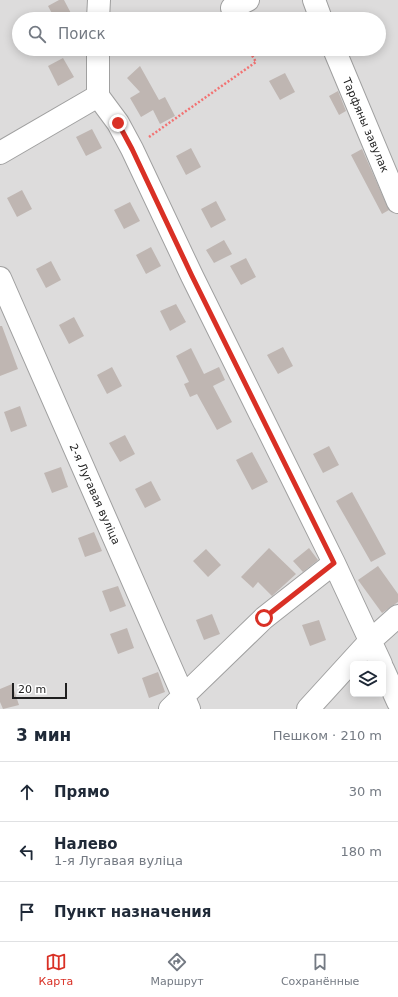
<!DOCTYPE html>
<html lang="ru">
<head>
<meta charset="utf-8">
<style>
  :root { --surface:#fff; --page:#f6f6f7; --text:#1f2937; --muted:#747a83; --line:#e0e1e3; --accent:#d93025 }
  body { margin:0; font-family:"DejaVu Sans",sans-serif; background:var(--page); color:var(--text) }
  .controls { position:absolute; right:12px; bottom:12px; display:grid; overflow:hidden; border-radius:6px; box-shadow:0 2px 10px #0003 }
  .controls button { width:36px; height:36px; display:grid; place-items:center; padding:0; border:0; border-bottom:1px solid var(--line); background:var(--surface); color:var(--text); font:20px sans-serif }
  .scale { position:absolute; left:12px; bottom:10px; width:55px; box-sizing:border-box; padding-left:4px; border:2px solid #1f1f1f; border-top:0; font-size:11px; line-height:14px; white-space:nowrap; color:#1f1f1f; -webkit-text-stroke:3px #fff; paint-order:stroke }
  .stop { position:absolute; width:12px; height:12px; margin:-9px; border:3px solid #d93025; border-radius:50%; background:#fff }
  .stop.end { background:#d93025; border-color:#fff; box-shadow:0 1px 4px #0008 }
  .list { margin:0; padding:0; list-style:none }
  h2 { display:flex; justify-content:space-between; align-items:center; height:52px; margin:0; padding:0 16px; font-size:17px }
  h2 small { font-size:13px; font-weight:400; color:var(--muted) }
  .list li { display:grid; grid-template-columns:26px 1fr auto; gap:12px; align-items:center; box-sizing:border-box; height:60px; padding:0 16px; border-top:1px solid var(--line) }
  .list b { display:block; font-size:15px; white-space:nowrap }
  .list p { margin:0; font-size:13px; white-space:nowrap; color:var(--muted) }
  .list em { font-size:13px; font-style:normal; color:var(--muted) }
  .icon { flex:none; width:22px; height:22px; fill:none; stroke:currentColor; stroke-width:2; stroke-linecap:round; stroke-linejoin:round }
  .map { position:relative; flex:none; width:398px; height:709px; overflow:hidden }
  .search { position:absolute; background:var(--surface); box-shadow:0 2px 10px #0003; left:12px; right:12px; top:12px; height:44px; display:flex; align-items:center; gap:10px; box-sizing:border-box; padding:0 14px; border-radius:22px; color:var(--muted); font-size:15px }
  .sheet { height:232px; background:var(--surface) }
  nav { display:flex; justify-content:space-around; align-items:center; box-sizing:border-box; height:56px; border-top:1px solid var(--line); background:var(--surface); font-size:11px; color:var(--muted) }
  nav a { display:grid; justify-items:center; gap:2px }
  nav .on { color:var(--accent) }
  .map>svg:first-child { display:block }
</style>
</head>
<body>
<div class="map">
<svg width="398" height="709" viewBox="0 0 398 709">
  <rect width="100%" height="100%" fill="#efebe5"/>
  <path fill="#dddcdc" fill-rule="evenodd" d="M 0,0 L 398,0 L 398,709 L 0,709 ZM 19,19 L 379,19 L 379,49 L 19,49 ZM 353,664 L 383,664 L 383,694 L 353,694 Z"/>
  <path fill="#bfb6b2" d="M 59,0 L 64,0 L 74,19 L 55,19 L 48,6 Z
    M 63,58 L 74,77 L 58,86 L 48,66 Z
    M 140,66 L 159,100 L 165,97 L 175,116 L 160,124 L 153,110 L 141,117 L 130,98 L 140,92 L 127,78 Z
    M 285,73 L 295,92 L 280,100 L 269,81 Z
    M 338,91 L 346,111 L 339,115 L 329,96 Z
    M 92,129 L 102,148 L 86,156 L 76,137 Z
    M 191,148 L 201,167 L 186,175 L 176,156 Z
    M 362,149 L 389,210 L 382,214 L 351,155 Z
    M 22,190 L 32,209 L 17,217 L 7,198 Z
    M 216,201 L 226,220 L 211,228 L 201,209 Z
    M 130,202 L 140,221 L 124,229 L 114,210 Z
    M 224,240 L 232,254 L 214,263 L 206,250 Z
    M 151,247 L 161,266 L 146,274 L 136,255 Z
    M 246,258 L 256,277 L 241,285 L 230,266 Z
    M 51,261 L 61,280 L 46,288 L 36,269 Z
    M 176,304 L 186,322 L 170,331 L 160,311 Z
    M 74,317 L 84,336 L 69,344 L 59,325 Z
    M 0,326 L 2,326 L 18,369 L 0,376 Z
    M 283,347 L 293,366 L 278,374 L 267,355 Z
    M 191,348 L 204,374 L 219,367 L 225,380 L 213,386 L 232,422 L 217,430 L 197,394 L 190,397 L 184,384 L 189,382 L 176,356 Z
    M 112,367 L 122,386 L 107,394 L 97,375 Z
    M 20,406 L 27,426 L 11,432 L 4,412 Z
    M 125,435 L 135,454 L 120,462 L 109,443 Z
    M 329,446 L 339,465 L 323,473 L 313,454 Z
    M 252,452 L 268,482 L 252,490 L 236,460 Z
    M 61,467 L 68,487 L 52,493 L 44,473 Z
    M 151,481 L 161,500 L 145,508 L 135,489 Z
    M 352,492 L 386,554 L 371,562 L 336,501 Z
    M 94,532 L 102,551 L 85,557 L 78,538 Z
    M 269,548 L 296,574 L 272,596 L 258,582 L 253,588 L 241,577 Z
    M 309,548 L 318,560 L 303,572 L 293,561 Z
    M 206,549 L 221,565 L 208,577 L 193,561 Z
    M 378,566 L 398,594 L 398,602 L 382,613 L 358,580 Z
    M 118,586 L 126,606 L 110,612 L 102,591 Z
    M 212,614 L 220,634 L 204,640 L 196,620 Z
    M 319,620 L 326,640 L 310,646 L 302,625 Z
    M 127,628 L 134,648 L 118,654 L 110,634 Z
    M 158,672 L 165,692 L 149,698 L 142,678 Z
    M 12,684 L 19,705 L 3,709 L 0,702 L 0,689 Z"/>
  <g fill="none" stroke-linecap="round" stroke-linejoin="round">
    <g stroke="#a0a0a0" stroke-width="24">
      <path id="minor" d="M 314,0 L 321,19
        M 232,8 L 248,0
        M 98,19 L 99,0
        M 98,49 L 98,96 L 118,123 L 132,149 L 192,276 L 334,563 L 381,664
        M 334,49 L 398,202
        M 0,153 L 98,96
        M 0,278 L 189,709
        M 383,669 L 398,702
        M 170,709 L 264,618 L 334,563
        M 308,709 L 370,641 L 398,616"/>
    </g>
    <path stroke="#f27373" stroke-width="2.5" stroke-dasharray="2 2" stroke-linecap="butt" d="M 149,137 L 256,62 L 248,49"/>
    <use href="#minor" stroke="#fff" stroke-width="22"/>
  </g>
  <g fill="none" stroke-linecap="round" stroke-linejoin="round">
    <path stroke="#d93025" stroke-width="5" d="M 118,123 L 132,149 L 192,276 L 334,563 L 264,618"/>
  </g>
  <g text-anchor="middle" stroke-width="3" stroke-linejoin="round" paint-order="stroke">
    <g font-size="11" fill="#1f1f1f" stroke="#fff">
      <text transform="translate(366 125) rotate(67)" y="4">Тарфяны завулак</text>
      <text transform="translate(95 494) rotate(66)" y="4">2-я Лугавая вуліца</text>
    </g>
  </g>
</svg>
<div class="controls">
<button><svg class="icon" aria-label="layers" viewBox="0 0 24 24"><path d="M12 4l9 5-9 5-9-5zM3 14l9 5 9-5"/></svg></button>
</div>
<div class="scale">20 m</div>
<div class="stop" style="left:264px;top:618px"></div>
<div class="stop end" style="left:118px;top:123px"></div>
<div class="search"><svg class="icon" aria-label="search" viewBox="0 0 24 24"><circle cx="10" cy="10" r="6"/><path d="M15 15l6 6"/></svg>Поиск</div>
</div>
<section class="sheet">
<h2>3 мин<small>Пешком · 210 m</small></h2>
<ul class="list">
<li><svg class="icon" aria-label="ahead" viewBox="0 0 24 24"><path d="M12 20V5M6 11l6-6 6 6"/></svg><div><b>Прямо</b></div><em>30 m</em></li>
<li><svg class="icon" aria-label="left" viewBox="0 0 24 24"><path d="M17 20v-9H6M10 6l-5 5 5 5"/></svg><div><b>Налево</b><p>1-я Лугавая вуліца</p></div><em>180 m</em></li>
<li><svg class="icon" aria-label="arrive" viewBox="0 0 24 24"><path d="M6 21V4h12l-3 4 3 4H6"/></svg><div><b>Пункт назначения</b></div></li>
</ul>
</section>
<nav>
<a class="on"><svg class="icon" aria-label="map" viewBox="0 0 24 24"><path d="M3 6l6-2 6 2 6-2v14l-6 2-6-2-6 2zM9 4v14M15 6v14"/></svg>Карта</a>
<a><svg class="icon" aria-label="directions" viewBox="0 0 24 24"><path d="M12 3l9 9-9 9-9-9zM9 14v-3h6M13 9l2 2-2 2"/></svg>Маршрут</a>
<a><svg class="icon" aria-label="saved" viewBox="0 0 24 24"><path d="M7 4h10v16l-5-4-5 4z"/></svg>Сохранённые</a>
</nav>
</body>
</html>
